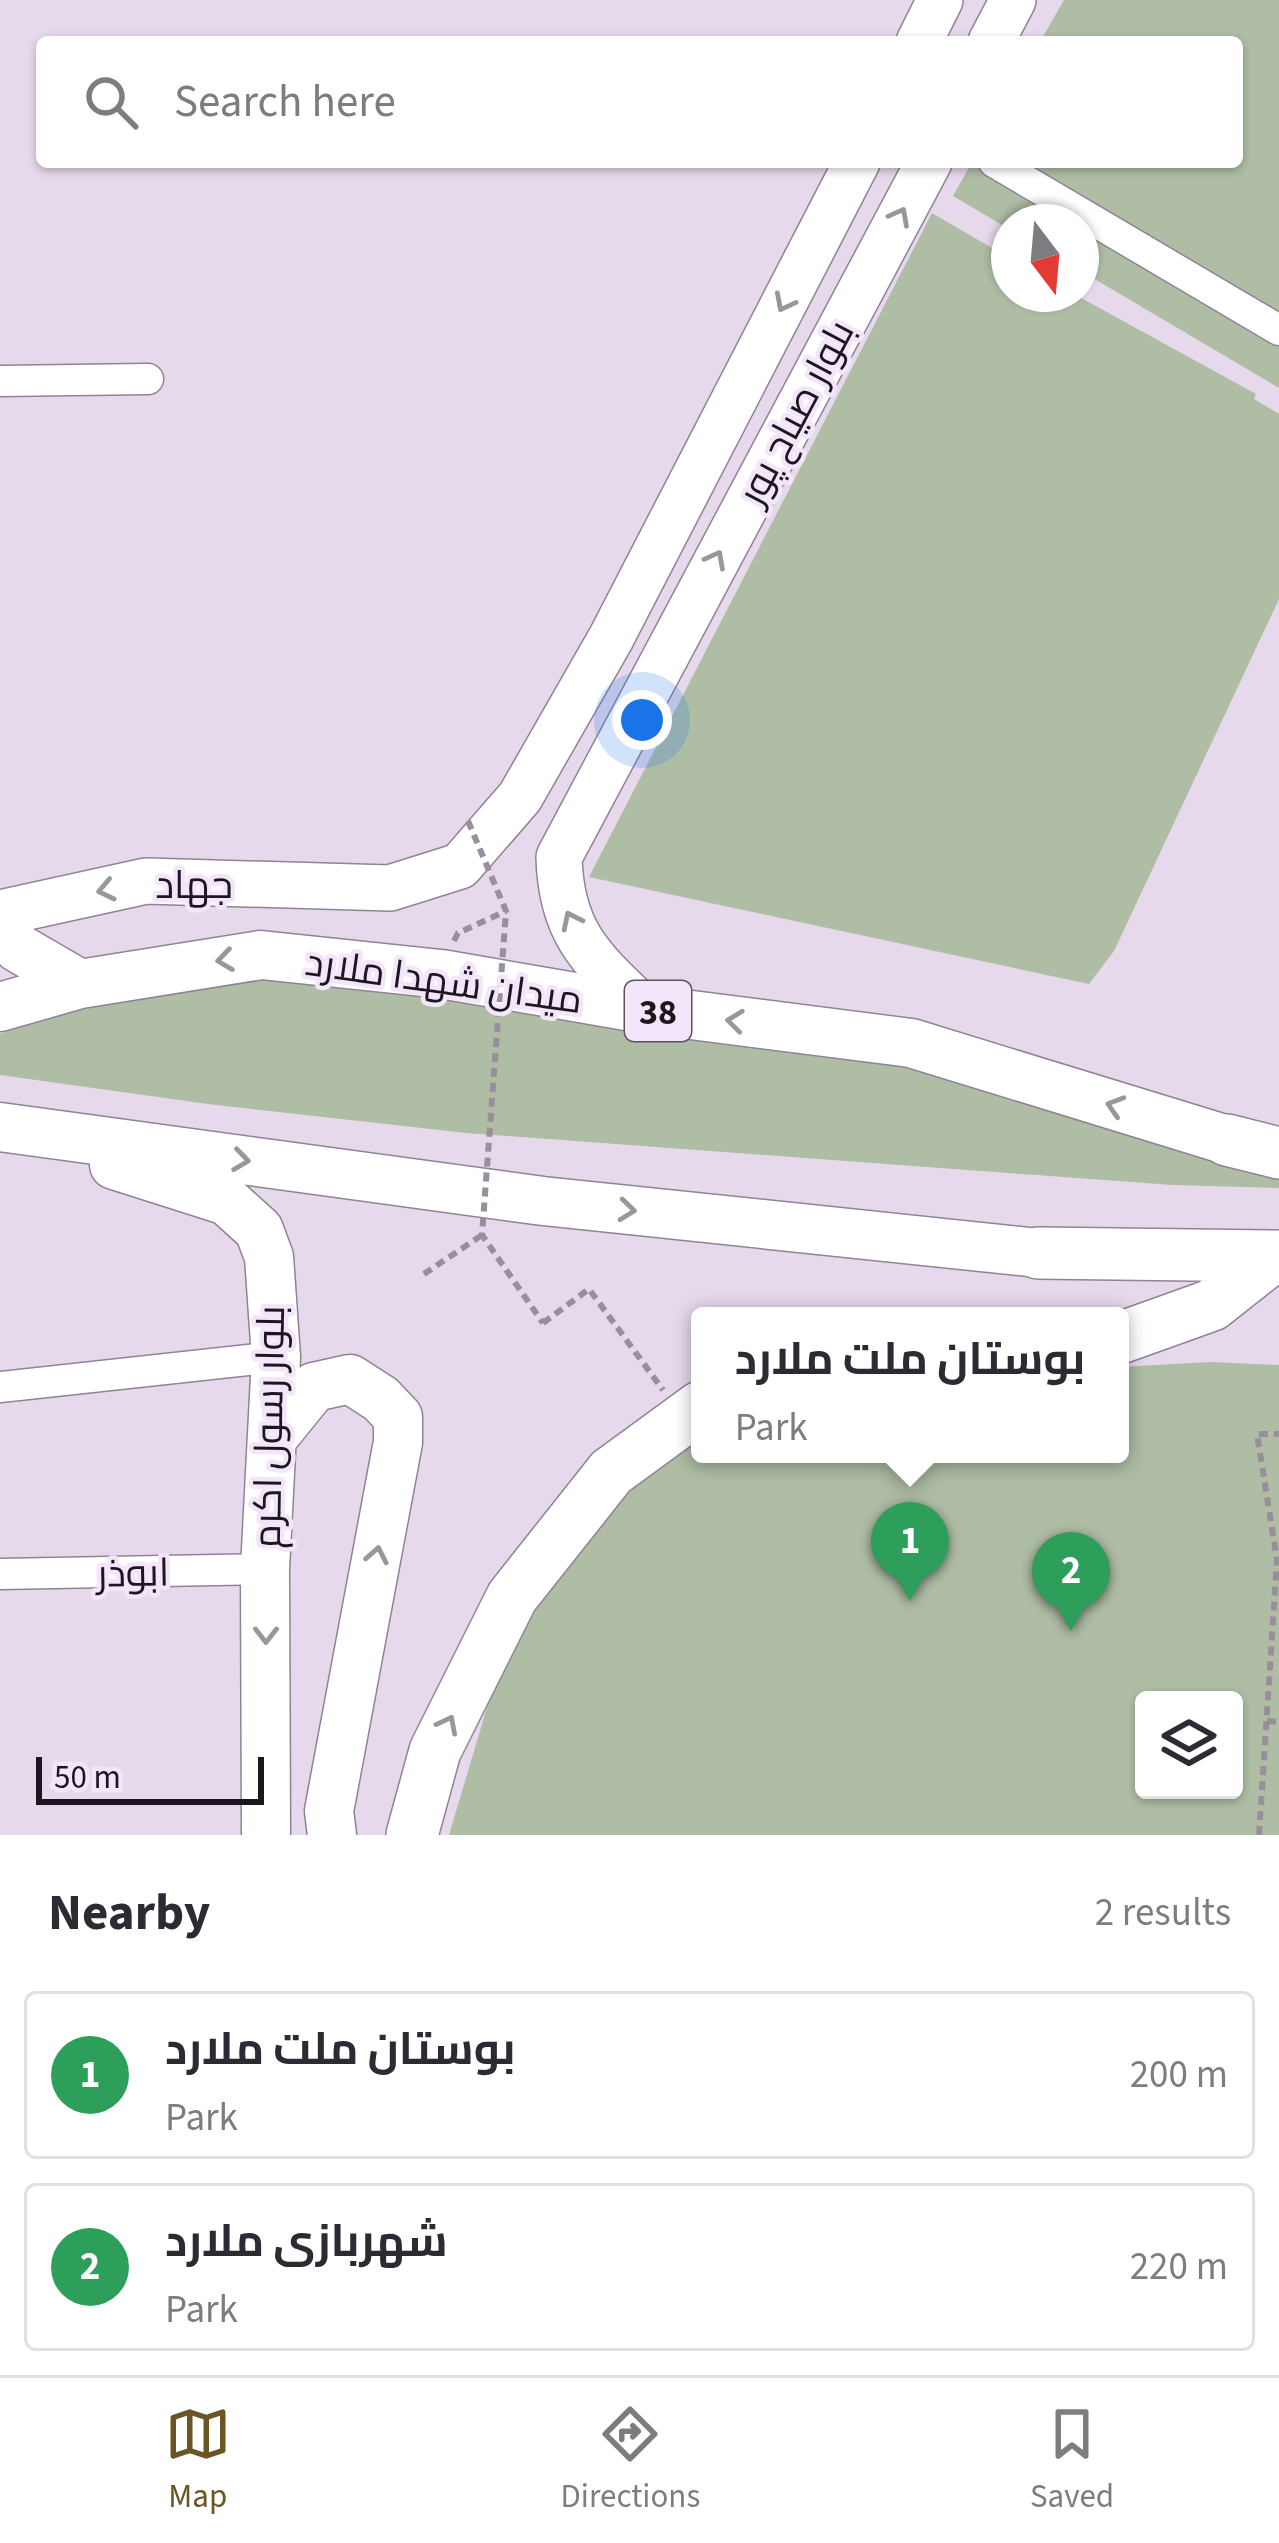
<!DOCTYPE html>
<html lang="en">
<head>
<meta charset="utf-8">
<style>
  :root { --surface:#fff; --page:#f7f7f7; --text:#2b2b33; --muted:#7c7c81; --line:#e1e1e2; --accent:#6a5625 }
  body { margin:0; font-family:"Source Sans 3",Cairo,sans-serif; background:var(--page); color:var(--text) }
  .controls { position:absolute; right:36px; bottom:36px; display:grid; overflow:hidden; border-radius:12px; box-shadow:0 3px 9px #0004 }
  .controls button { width:108px; height:108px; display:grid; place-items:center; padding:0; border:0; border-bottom:3px solid var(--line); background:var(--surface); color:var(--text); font:60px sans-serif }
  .compass { position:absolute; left:991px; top:204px; width:108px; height:108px; border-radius:50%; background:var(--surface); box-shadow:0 3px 9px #0004; rotate:164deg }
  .scale { position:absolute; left:36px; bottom:30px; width:228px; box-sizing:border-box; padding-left:12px; border:6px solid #1c171e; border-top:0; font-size:33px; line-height:42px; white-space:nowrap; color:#1c171e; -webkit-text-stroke:9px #f3e6fa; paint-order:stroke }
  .you { position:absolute; left:642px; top:720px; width:42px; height:42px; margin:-30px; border:9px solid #fff; border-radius:50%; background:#1a73e8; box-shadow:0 0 0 18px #1a73e833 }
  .badge { display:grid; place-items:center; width:78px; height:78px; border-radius:50%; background:var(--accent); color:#fff; font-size:39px; font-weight:700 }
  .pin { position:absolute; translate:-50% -99px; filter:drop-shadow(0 3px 6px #0008) }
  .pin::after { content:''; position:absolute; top:63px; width:42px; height:36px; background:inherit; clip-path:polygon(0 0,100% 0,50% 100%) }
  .popup { position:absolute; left:691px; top:1307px; width:438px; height:156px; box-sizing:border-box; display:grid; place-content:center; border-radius:12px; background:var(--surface); filter:drop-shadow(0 3px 9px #0005); font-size:39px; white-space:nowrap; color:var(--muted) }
  .popup b { font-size:45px; color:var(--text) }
  .popup::after { content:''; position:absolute; left:50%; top:100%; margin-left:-24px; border:24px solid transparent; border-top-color:var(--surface) }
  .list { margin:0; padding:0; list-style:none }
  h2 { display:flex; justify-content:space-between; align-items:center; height:156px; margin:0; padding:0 48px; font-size:51px }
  h2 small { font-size:39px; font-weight:400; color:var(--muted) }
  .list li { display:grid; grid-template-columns:78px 1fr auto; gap:36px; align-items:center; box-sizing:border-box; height:168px; margin:0 24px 24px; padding:0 24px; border:3px solid var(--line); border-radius:12px }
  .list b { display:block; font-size:45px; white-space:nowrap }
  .list p { margin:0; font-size:39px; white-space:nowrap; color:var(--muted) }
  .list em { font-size:39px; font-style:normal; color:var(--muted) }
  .icon { flex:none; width:66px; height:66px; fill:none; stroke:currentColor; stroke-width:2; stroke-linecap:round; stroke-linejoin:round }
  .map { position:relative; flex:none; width:1279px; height:1835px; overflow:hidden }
  .search { position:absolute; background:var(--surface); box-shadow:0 3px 9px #0004; left:36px; right:36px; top:36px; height:132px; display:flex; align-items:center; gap:30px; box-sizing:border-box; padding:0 42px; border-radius:12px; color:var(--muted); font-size:45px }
  .sheet { height:540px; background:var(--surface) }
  nav { display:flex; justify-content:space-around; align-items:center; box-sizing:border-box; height:168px; border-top:3px solid var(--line); background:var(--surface); font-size:33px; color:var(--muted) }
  nav a { display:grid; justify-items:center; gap:6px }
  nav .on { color:var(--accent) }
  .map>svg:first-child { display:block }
</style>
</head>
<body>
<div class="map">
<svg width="1279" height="1835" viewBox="0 0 1279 1835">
  <rect width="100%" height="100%" fill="#e6d9ec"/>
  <path fill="#afbda5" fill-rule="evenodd" d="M 1064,0 L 1279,0 L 1279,388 L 1081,271 L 1081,222 L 1009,222 L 1009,229 L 953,196 L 972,162 L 1237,162 L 1237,42 L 1040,42 Z
    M 932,213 L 1009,258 L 1009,294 L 1074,294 L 1256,394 L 1254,399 L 1279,414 L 1279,599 L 1114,951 L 1089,984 L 589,877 Z
    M 258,969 L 909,1056 L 1279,1170 L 1279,1188 L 1172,1185 L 466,1133 L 208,1104 L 0,1075 L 0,1034 L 113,993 Z
    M 1210,1362 L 1279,1365 L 1279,1835 L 449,1835 L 496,1677 L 584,1526 L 700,1429 L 700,1454 L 1120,1454 L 1120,1367 ZM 1144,1700 L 1234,1700 L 1234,1790 L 1144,1790 Z"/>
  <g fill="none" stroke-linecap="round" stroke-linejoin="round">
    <g stroke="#8f8395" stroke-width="33">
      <path id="minor" d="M 994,162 L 1279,330
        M 0,381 L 148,379
        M 0,1387 L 276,1357
        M 0,1574 L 265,1569"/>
    </g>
    <g stroke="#8f8395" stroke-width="48">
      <path id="secondary" d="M 919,42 L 940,0
        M 991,42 L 1013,0
        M 0,913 L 146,881 L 390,888 L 460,866 L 520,797 L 611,638 L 857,162
        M 644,1009 C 592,959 561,934 559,857 L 929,162"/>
    </g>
    <g stroke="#8f8395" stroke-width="51">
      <path id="primary" d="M 0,926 L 18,948 L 80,984
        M 0,1007 L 80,984 L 261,955 L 441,974 L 644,1009 L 911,1043 L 1227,1140
        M 0,1127 L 543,1201 L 1038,1253
        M 114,1165 L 227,1201 L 259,1230 L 269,1257 L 276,1357 L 265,1569 L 266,1835
        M 275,1435 L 314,1387 L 350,1379 L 381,1399 L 398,1417 L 398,1442 L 329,1811 L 332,1835"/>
    </g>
    <g stroke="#8f8395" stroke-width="54">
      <path id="trunk" d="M 1227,1140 L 1279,1153
        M 1038,1253 L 1279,1256
        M 1120,1338 L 1212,1305 L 1274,1256
        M 412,1835 L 435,1751 L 512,1597 L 611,1472 L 700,1407"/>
    </g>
    <path stroke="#988e9c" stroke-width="6" stroke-dasharray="9 6" stroke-linecap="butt" d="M 454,941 L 458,933 L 506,911
      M 424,1274 L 482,1235
      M 543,1323 L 589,1289 L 663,1390
      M 1267,1721 L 1279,1722
      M 1259,1835 L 1277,1560 L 1257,1434 L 1279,1434"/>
    <use href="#minor" stroke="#fff" stroke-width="30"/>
    <use href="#secondary" stroke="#fff" stroke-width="45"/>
    <use href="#primary" stroke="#fff" stroke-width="48"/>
    <use href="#trunk" stroke="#fff" stroke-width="51"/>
    <path stroke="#988e9c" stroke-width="6" stroke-dasharray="9 6" stroke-linecap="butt" d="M 468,821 L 506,911 L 482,1235 L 543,1323"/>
  </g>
  <defs><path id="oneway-chevron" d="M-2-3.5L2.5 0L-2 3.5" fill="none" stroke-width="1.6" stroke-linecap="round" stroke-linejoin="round" transform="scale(3)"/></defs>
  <g stroke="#99979a">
    <use href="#oneway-chevron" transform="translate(900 216) rotate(-62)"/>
    <use href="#oneway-chevron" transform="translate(784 303) rotate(117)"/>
    <use href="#oneway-chevron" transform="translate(716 559) rotate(-62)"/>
    <use href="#oneway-chevron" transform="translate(106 890) rotate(168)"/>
    <use href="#oneway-chevron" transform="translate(571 920) rotate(-116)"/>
    <use href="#oneway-chevron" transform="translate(225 960) rotate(172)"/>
    <use href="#oneway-chevron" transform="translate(735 1021) rotate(-173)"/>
    <use href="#oneway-chevron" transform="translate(1115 1106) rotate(-163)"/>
    <use href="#oneway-chevron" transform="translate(241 1160) rotate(8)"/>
    <use href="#oneway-chevron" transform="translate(627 1210) rotate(6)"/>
    <use href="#oneway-chevron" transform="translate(377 1555) rotate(-79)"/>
    <use href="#oneway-chevron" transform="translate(266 1635) rotate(90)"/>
    <use href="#oneway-chevron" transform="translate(448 1724) rotate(-63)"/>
  </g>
  <g text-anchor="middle" stroke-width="9" stroke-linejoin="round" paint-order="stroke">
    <rect fill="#f3e6fa" stroke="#5c5560" stroke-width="3" x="625" y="981" width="66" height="60" rx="9"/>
    <g font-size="36" font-weight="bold" fill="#1c171e">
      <text x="658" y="1024">38</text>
    </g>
    <g font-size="39" fill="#1c171e" stroke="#f3e6fa">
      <text transform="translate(795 412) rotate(-62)" y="14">بلوار صیاح پور</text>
      <text x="194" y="898">جهاد</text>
      <text transform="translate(444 980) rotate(8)" y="14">میدان شهدا ملارد</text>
      <text transform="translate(268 1427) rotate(-89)" y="14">بلوار رسول اکرم</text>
      <text transform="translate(133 1572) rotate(-1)" y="14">ابوذر</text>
    </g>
  </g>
</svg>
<div class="controls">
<button><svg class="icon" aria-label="layers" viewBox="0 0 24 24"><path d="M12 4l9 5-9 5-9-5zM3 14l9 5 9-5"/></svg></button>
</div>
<svg class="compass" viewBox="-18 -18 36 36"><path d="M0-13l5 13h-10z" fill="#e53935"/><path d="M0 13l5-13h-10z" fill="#7c7c81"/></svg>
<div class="scale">50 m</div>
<div class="you"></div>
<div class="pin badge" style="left:910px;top:1601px;background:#2e9e5b">1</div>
<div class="popup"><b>بوستان ملت ملارد</b>Park</div>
<div class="pin badge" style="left:1071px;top:1631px;background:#2e9e5b">2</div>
<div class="search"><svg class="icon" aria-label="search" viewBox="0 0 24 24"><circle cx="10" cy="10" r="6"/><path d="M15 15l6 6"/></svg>Search here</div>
</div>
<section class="sheet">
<h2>Nearby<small>2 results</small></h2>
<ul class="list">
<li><span class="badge" style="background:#2e9e5b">1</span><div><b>بوستان ملت ملارد</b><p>Park</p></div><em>200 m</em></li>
<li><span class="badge" style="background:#2e9e5b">2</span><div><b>شهربازی ملارد</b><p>Park</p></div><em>220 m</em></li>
</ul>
</section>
<nav>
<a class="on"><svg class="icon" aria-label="map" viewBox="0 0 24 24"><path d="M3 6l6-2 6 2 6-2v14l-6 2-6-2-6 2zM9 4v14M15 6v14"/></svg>Map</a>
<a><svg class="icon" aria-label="directions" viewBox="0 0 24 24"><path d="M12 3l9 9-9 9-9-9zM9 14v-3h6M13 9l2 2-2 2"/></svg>Directions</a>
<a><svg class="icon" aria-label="saved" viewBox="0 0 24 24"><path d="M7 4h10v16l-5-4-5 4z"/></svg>Saved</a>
</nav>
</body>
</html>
